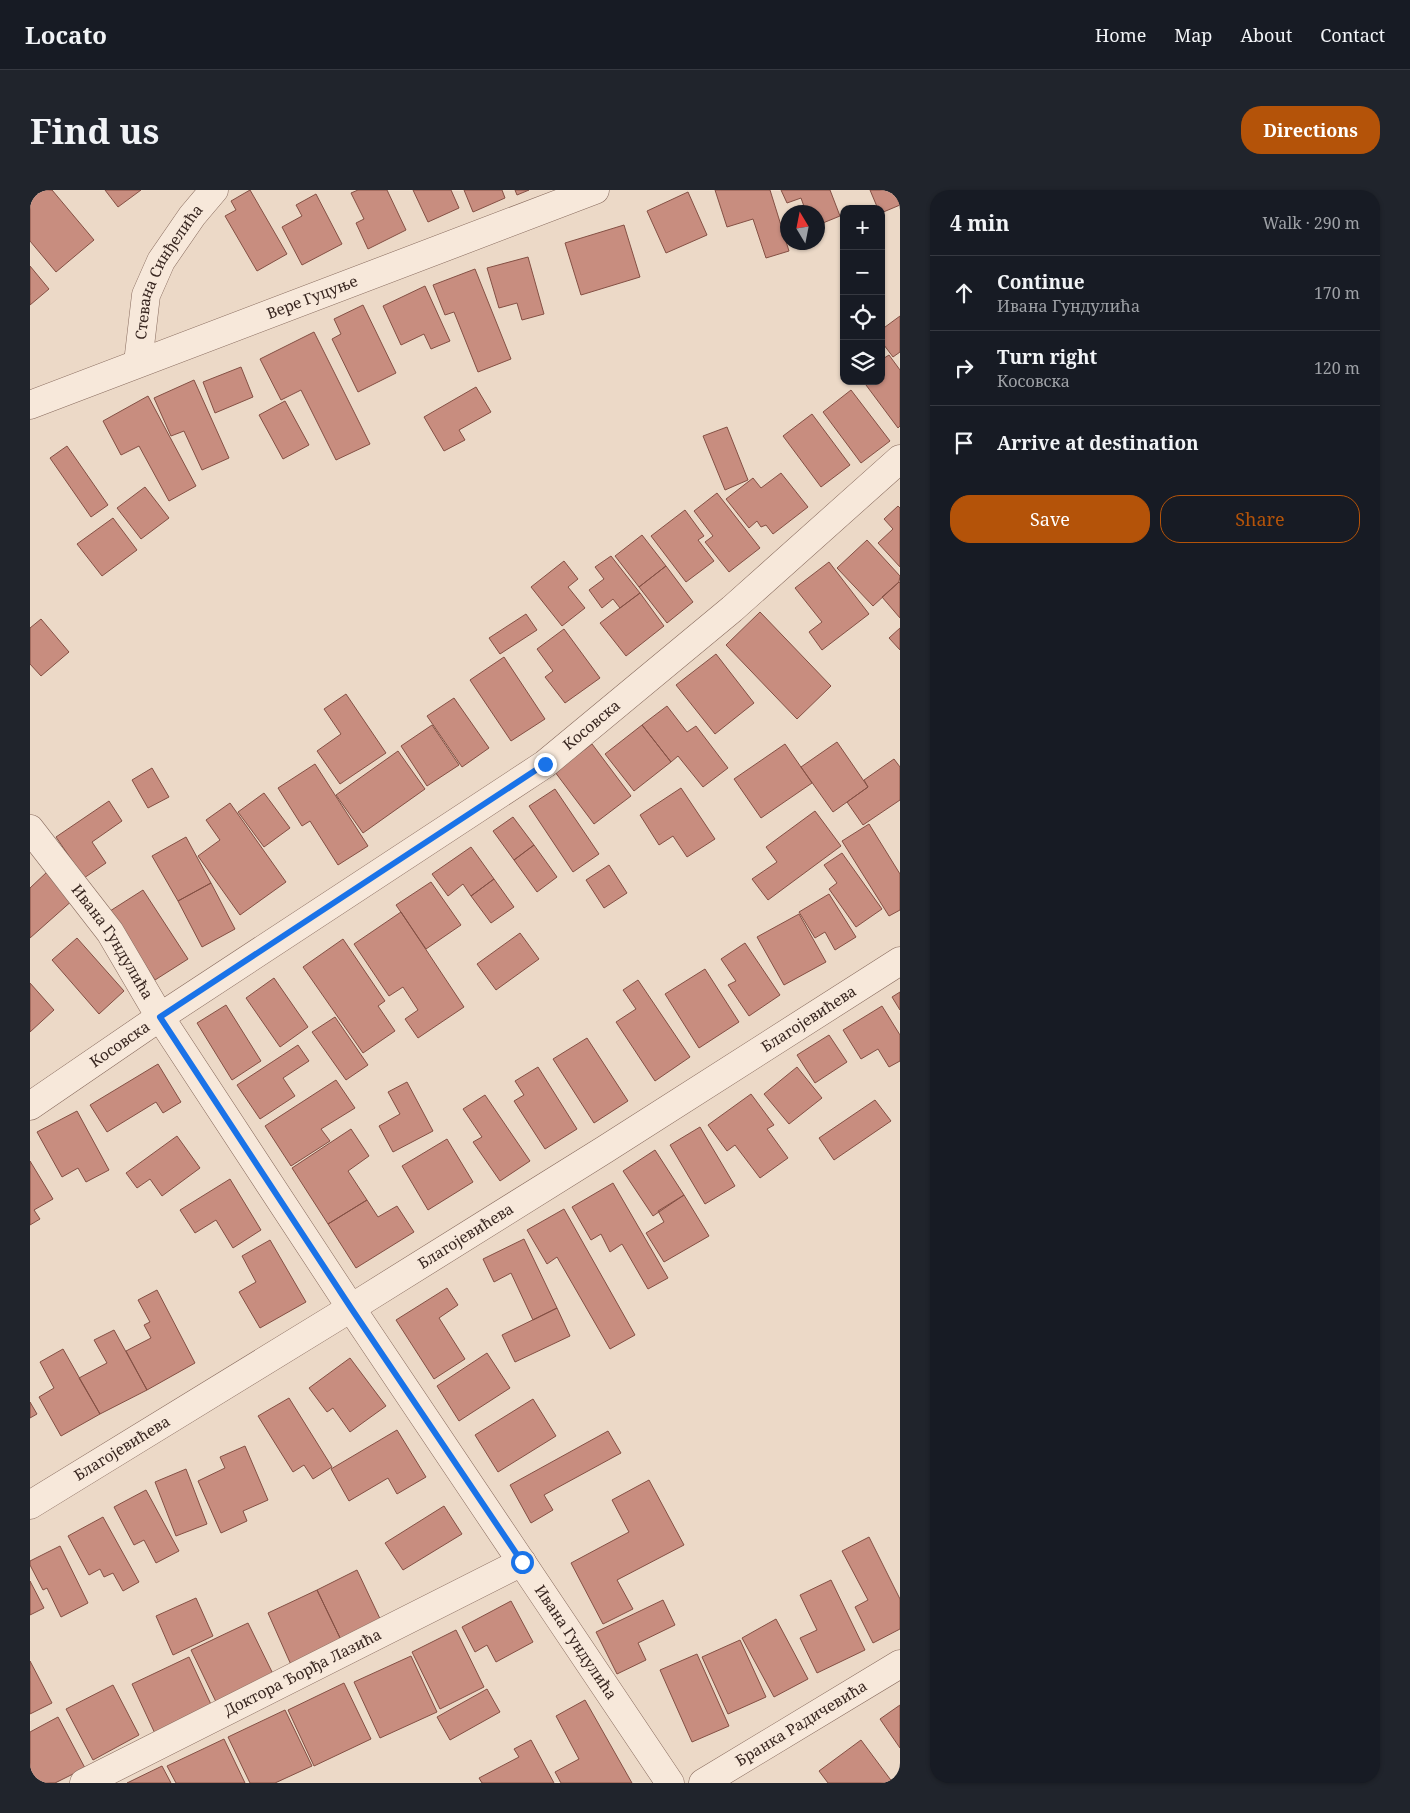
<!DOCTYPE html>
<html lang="en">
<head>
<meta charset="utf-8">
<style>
  :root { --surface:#171b24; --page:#20242c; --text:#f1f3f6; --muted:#9ea1a6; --line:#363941; --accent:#b45309 }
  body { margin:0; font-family:"Noto Serif",serif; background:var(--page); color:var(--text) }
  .controls { position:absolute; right:15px; top:15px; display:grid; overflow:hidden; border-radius:10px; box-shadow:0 1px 4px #0004 }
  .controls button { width:45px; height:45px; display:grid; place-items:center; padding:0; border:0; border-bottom:1px solid var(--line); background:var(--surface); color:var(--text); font:25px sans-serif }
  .compass { position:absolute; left:750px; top:15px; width:45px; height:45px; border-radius:50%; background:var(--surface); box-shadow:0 1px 4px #0004; rotate:350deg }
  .stop { position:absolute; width:15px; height:15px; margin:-11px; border:4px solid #1a73e8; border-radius:50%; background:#fff }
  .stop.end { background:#1a73e8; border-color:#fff; box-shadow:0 1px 5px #0008 }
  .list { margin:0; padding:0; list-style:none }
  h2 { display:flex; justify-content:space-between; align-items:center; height:65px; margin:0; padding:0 20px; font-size:21px }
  h2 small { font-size:16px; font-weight:400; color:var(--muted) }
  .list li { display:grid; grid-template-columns:32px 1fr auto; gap:15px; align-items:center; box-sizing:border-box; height:75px; padding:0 20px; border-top:1px solid var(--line) }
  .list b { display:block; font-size:19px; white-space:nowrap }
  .list p { margin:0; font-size:16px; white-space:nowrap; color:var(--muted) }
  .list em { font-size:16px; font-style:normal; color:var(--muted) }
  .actions { display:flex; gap:10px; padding:15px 20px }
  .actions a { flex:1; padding:11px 0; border:1px solid var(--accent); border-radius:20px; text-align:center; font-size:18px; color:var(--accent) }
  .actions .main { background:var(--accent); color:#fff }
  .icon { flex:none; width:28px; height:28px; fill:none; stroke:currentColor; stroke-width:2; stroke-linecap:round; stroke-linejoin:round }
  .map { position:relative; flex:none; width:870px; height:1593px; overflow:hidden; border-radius:20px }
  header { display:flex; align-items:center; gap:30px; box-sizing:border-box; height:70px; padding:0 25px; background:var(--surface); border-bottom:1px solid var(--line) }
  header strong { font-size:24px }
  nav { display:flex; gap:28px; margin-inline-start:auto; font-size:18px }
  .intro { display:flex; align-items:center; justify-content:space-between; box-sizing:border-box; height:120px; padding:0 30px }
  h1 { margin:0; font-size:35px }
  .button { padding:12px 22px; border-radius:20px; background:var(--accent); color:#fff; font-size:18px; font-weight:700 }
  main { display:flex; gap:30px; padding:0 30px }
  aside { flex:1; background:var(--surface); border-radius:20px; box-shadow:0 1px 4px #0004 }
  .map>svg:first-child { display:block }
</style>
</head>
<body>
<header>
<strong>Locato</strong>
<nav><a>Home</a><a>Map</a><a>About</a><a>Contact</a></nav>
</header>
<div class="intro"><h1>Find us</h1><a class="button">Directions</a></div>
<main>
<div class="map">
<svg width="870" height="1593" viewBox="0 0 870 1593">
  <rect width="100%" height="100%" fill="#ecd9c7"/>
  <path fill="#c88d7f" stroke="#845044" d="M 0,0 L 22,0 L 64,50 L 26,82 L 0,51 Z
    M 75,0 L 111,0 L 88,17 Z
    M 220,0 L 257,64 L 227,81 L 195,26 L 206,20 L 201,11 Z
    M 328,0 L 357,0 L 376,40 L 338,59 L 326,33 L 334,29 L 321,3 Z
    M 383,0 L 421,0 L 429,18 L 398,32 Z
    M 434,0 L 472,0 L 475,8 L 443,22 Z
    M 485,0 L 499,0 L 487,5 Z
    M 685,0 L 740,0 L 759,61 L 736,68 L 723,29 L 697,37 Z
    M 751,0 L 800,0 L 810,26 L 788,35 L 788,22 L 776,22 L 771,8 L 757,13 Z
    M 840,0 L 863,0 L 870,15 L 851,23 L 851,19 L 848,19 Z
    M 658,2 L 677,45 L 636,63 L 617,21 Z
    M 286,4 L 312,54 L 272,75 L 252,37 L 272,26 L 266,15 Z
    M 594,35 L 610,87 L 551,105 L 535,53 Z
    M 498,67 L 514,124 L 492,130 L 487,113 L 469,118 L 457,78 Z
    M 0,76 L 19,99 L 0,115 Z
    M 445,79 L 481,169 L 448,182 L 424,122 L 415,125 L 403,95 Z
    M 395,96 L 420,151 L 401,159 L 394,144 L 371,155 L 353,116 Z
    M 333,115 L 366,183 L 328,202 L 302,149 L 311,144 L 304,129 Z
    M 870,126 L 870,162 L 863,167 L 851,151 L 851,140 Z
    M 284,142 L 340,254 L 306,270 L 271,200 L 251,210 L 230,169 Z
    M 859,165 L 870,180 L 870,236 L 868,238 L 833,191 L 851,191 L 851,170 Z
    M 211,177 L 223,207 L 185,223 L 173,192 Z
    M 164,190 L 199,268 L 172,280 L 154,241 L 141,246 L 124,208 Z
    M 446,197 L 461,222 L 429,240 L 435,250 L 414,261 L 394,227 Z
    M 821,200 L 860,251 L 831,273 L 793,222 Z
    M 118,206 L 166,296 L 139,311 L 109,256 L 91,265 L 73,231 Z
    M 255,211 L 279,255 L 253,269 L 229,225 Z
    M 782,224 L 820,275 L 791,297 L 753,246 Z
    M 697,237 L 718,290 L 695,300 L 673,246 Z
    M 37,256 L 78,315 L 61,327 L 20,268 Z
    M 751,283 L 778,317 L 743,344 L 736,335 L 731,337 L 727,331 L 719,338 L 696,309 L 723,288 L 731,298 Z
    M 115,297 L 139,328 L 111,349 L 87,318 Z
    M 687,303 L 730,358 L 699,382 L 675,352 L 683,346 L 664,321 Z
    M 868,316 L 870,318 L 870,377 L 848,353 L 863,339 L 854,329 Z
    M 655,320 L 674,346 L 668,350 L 684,371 L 656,392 L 621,346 Z
    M 83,328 L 107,360 L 72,386 L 47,354 Z
    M 612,345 L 636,376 L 609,397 L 585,366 Z
    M 837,350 L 870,386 L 869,392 L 843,416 L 807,378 Z
    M 581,366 L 610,403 L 590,418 L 583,409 L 572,418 L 559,400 L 574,389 L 565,377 Z
    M 534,371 L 548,389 L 538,397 L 555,418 L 532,436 L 501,397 Z
    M 799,372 L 839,424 L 792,460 L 779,442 L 792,432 L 765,398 Z
    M 636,376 L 663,412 L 637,433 L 609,397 Z
    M 869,392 L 870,393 L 870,428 L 852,407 Z
    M 610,403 L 634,436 L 596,466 L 570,433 Z
    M 730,422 L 801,496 L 767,529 L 696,455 Z
    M 496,424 L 507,440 L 470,464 L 459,448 Z
    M 11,429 L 39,462 L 11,486 L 0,474 L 0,438 Z
    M 870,438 L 870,460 L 859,448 Z
    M 534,439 L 570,488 L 535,513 L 515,487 L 523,481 L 507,459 Z
    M 686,464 L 724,513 L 685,544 L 646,495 Z
    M 474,467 L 515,529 L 481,551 L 440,490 Z
    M 316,504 L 356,563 L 310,594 L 287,561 L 311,544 L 294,519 Z
    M 424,508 L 459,558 L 432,577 L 397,526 Z
    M 637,516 L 657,542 L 666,536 L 698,578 L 673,597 L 648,566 L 641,572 L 612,535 Z
    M 402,535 L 429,575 L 397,596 L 371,556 Z
    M 612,535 L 641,572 L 604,601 L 575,564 Z
    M 807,552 L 838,597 L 803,622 L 771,577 Z
    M 562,554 L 601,606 L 564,634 L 525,582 Z
    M 755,554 L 782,593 L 731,628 L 704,589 Z
    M 368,561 L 395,599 L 333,643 L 306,605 Z
    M 864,569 L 870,577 L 870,610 L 833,635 L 817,612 L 838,597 L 834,590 Z
    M 285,574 L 338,656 L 308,675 L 280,631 L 272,636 L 248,598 Z
    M 122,578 L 139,607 L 118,618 L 102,590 Z
    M 651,598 L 685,649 L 657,667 L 643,646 L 629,655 L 610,625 Z
    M 525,599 L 569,664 L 543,682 L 499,616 Z
    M 234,603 L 260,638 L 234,657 L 208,622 Z
    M 79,611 L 92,631 L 62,652 L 76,673 L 54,688 L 26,647 Z
    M 200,613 L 256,692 L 210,725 L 168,666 L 190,650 L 176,630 Z
    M 785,621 L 811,656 L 738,710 L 722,689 L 747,672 L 736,657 Z
    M 483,627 L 504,655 L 484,670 L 463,641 Z
    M 839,634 L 870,684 L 870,720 L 859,726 L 812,651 Z
    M 156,647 L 181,693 L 148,711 L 122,666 Z
    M 504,655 L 527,687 L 507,702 L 484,670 Z
    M 441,657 L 464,689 L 441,706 L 433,694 L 418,706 L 402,684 Z
    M 812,663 L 852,719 L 826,737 L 799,699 L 807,693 L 794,675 Z
    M 579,675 L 597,703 L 574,718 L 556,690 Z
    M 18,681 L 44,709 L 0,748 L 0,698 Z
    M 464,689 L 484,717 L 461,733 L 441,706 Z
    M 401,692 L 431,735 L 396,759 L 366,715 Z
    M 181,693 L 205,739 L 172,757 L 148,711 Z
    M 113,700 L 158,769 L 125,790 L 80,721 Z
    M 799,704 L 826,747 L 805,760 L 795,742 L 785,748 L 769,722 Z
    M 371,722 L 434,817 L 388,848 L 375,829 L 388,820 L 373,797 L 359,806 L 324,754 Z
    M 769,724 L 796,772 L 754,795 L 727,747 Z
    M 490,743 L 509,769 L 466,800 L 447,774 Z
    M 47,748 L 94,801 L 69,824 L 22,770 Z
    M 313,749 L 355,811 L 348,816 L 365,841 L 333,863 L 273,777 Z
    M 715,753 L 750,805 L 719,826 L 698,795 L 706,791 L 691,769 Z
    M 675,779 L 709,832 L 669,858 L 635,804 Z
    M 244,788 L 278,837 L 250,857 L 216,808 Z
    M 608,790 L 660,867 L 625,891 L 586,832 L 606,819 L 593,800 Z
    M 0,793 L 24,820 L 0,842 Z
    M 870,802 L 870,820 L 862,807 Z
    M 196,815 L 231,871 L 202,890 L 167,833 Z
    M 852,816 L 870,845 L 870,871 L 859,877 L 848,859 L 831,869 L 813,840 Z
    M 305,827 L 338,875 L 316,890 L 282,842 Z
    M 799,845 L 817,872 L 785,893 L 767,865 Z
    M 557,848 L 598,911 L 564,933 L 523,869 Z
    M 268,855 L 279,871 L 253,888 L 265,906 L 230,929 L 207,895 Z
    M 128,874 L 151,912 L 133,923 L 126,912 L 77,942 L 60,915 Z
    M 508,877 L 547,939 L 515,959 L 484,911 L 494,905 L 485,891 Z
    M 767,877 L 792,908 L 759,934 L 734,904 Z
    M 306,890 L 325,918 L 291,939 L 300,951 L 261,976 L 235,936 Z
    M 377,892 L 403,941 L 363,962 L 349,936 L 370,924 L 358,902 Z
    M 721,904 L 744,935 L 737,939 L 758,968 L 730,988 L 705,955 L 697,961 L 678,935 Z
    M 455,905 L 500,971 L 470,991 L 443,952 L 452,947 L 433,919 Z
    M 845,910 L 861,931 L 804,970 L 789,948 Z
    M 47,921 L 79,980 L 56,992 L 48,978 L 32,987 L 7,942 Z
    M 670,937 L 705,996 L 675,1014 L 640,955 Z
    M 321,939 L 339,966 L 318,981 L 337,1010 L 298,1034 L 262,978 Z
    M 147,946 L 170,978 L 132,1006 L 120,989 L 107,998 L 96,983 Z
    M 417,949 L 443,992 L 398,1020 L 372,976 Z
    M 625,960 L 654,1005 L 623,1026 L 593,981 Z
    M 0,971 L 23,1009 L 4,1020 L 10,1029 L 0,1035 Z
    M 200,989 L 231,1040 L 203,1058 L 186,1030 L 165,1043 L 150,1020 Z
    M 583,993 L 638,1088 L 618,1099 L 592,1054 L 580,1062 L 571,1044 L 561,1050 L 542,1017 Z
    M 654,1005 L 679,1046 L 634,1072 L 616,1043 L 634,1032 L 628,1021 Z
    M 337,1010 L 348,1027 L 367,1016 L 384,1042 L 326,1078 L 298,1034 Z
    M 534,1019 L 605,1145 L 580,1159 L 527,1067 L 517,1074 L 497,1040 Z
    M 494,1049 L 527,1118 L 503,1130 L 481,1083 L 464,1092 L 453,1069 Z
    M 240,1050 L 276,1112 L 230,1138 L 209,1102 L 226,1092 L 212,1066 Z
    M 417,1098 L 428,1115 L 409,1128 L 435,1169 L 404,1189 L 366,1130 Z
    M 127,1100 L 165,1173 L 117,1200 L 96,1161 L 121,1148 L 114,1135 L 120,1132 L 108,1110 Z
    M 527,1118 L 540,1146 L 485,1172 L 472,1145 Z
    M 84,1140 L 117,1200 L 70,1224 L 49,1188 L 77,1173 L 64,1150 Z
    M 33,1159 L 70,1224 L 31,1246 L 9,1207 L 24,1198 L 10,1172 Z
    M 457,1163 L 480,1198 L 429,1231 L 407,1196 Z
    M 320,1168 L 356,1216 L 320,1242 L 303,1218 L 297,1222 L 279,1198 Z
    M 259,1208 L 302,1277 L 283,1289 L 274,1275 L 263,1282 L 228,1226 Z
    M 503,1209 L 526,1246 L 468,1282 L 445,1245 Z
    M 0,1212 L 7,1224 L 0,1228 Z
    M 367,1240 L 396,1287 L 367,1304 L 358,1288 L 319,1311 L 301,1279 Z
    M 578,1241 L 591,1263 L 514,1305 L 523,1320 L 501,1333 L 480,1295 Z
    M 215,1256 L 238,1310 L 213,1321 L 217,1331 L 191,1343 L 168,1291 L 195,1278 L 190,1267 Z
    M 156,1279 L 177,1334 L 146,1346 L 125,1292 Z
    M 619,1290 L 654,1355 L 587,1390 L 603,1419 L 573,1434 L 541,1373 L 599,1342 L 582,1310 Z
    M 116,1300 L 149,1361 L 126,1373 L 114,1350 L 104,1355 L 84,1317 Z
    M 414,1316 L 432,1344 L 373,1380 L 355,1353 Z
    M 73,1327 L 109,1392 L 93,1401 L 83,1383 L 74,1387 L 70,1379 L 59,1385 L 38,1346 Z
    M 839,1347 L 870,1409 L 870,1439 L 843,1453 L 825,1417 L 838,1410 L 812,1361 Z
    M 30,1356 L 58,1413 L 31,1427 L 17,1398 L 13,1400 L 0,1375 L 0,1371 Z
    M 327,1380 L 353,1435 L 313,1454 L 287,1400 Z
    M 801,1390 L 835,1460 L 787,1483 L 770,1448 L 787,1440 L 770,1405 Z
    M 0,1391 L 14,1418 L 0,1425 Z
    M 287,1400 L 313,1454 L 262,1477 L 238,1423 Z
    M 166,1408 L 183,1446 L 143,1465 L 126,1426 Z
    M 633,1410 L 645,1435 L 608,1453 L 616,1470 L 587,1484 L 566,1442 Z
    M 481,1411 L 503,1452 L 466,1472 L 457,1455 L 445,1462 L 432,1437 Z
    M 746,1429 L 778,1489 L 744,1507 L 712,1448 Z
    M 218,1433 L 245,1488 L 188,1516 L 161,1460 Z
    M 426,1440 L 454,1497 L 410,1519 L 382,1462 Z
    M 710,1450 L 736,1507 L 698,1524 L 672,1467 Z
    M 667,1464 L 699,1536 L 662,1552 L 630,1480 Z
    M 381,1466 L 407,1522 L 350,1548 L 324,1492 Z
    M 159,1467 L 185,1523 L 128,1550 L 102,1494 Z
    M 0,1471 L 22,1513 L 0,1524 Z
    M 314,1493 L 341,1549 L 284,1576 L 258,1520 Z
    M 83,1495 L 109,1545 L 63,1570 L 36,1519 Z
    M 457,1499 L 470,1522 L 420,1550 L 407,1527 Z
    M 555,1510 L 602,1593 L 531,1593 L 525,1582 L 549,1569 L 526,1526 Z
    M 870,1515 L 870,1558 L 850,1529 Z
    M 255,1520 L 282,1576 L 245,1593 L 220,1593 L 198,1547 Z
    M 28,1527 L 55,1578 L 25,1593 L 4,1593 L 0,1586 L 0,1542 Z
    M 194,1549 L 215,1593 L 146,1593 L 137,1576 Z
    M 501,1550 L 524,1593 L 452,1593 L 449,1588 L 489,1567 L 484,1559 Z
    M 831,1550 L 863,1593 L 798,1593 L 789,1581 Z
    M 132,1576 L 141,1593 L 97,1593 Z"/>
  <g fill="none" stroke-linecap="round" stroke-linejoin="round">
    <g stroke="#876a5d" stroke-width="29">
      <g id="street">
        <path id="s1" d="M 108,173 L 116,105 L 131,71 L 162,26 L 184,0"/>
        <path id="s2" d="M 0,215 L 565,0"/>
        <path id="s3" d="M 0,639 L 80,742 L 130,827 L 321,1118 L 640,1593"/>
        <path id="s4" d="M 0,916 L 130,827 L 515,574 L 702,419 L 870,269"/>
        <path id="s5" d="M 0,1315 L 321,1118 L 574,960 L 870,771"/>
        <path id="s6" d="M 54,1593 L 492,1372"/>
        <path id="s7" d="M 673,1593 L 870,1474"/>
      </g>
    </g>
    <use href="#street" stroke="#f7e8da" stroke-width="28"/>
  </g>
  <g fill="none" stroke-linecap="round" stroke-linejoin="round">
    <path stroke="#1a73e8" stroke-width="6" d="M 492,1372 L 321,1118 L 130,827 L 515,574"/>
  </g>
  <g text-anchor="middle" stroke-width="4" stroke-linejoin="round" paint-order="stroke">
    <g font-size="15" fill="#382620" stroke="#f4e5d6">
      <text dy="5" stroke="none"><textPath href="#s1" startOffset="98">Стевана Синђелића</textPath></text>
      <text dy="5" stroke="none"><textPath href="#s2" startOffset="302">Вере Гуцуње</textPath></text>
      <text dy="5" stroke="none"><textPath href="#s4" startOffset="679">Косовска</textPath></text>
      <text dy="5" stroke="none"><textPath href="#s3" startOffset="140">Ивана Гундулића</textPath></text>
      <text dy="5" stroke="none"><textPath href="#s5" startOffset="918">Благојевићева</textPath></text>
      <text dy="5" stroke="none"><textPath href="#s4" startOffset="109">Косовска</textPath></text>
      <text dy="5" stroke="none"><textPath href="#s5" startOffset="512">Благојевићева</textPath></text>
      <text dy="5" stroke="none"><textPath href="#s5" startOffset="108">Благојевићева</textPath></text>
      <text dy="5" stroke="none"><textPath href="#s3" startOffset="980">Ивана Гундулића</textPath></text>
      <text dy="5" stroke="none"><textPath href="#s6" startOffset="245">Доктора Ђорђа Лазића</textPath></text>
      <text dy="5" stroke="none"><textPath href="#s7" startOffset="115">Бранка Радичевића</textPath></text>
    </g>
  </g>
</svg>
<div class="controls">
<button>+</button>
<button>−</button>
<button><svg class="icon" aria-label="locate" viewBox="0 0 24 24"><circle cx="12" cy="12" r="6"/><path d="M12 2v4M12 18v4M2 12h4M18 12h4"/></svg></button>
<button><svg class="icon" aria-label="layers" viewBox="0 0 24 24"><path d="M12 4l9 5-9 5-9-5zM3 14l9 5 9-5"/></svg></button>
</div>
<svg class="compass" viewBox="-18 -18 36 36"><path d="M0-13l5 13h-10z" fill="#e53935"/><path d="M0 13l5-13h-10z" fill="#9ea1a6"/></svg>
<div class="stop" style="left:492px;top:1372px"></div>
<div class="stop end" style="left:515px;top:574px"></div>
</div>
<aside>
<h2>4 min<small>Walk · 290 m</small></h2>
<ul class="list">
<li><svg class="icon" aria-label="ahead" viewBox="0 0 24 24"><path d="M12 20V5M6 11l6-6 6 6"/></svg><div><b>Continue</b><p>Ивана Гундулића</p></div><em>170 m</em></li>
<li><svg class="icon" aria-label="right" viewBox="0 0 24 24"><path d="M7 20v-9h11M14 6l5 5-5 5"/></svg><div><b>Turn right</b><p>Косовска</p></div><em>120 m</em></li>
<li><svg class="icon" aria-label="arrive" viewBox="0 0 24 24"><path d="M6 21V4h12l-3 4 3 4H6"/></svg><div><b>Arrive at destination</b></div></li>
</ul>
<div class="actions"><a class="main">Save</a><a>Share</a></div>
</aside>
</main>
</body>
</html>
